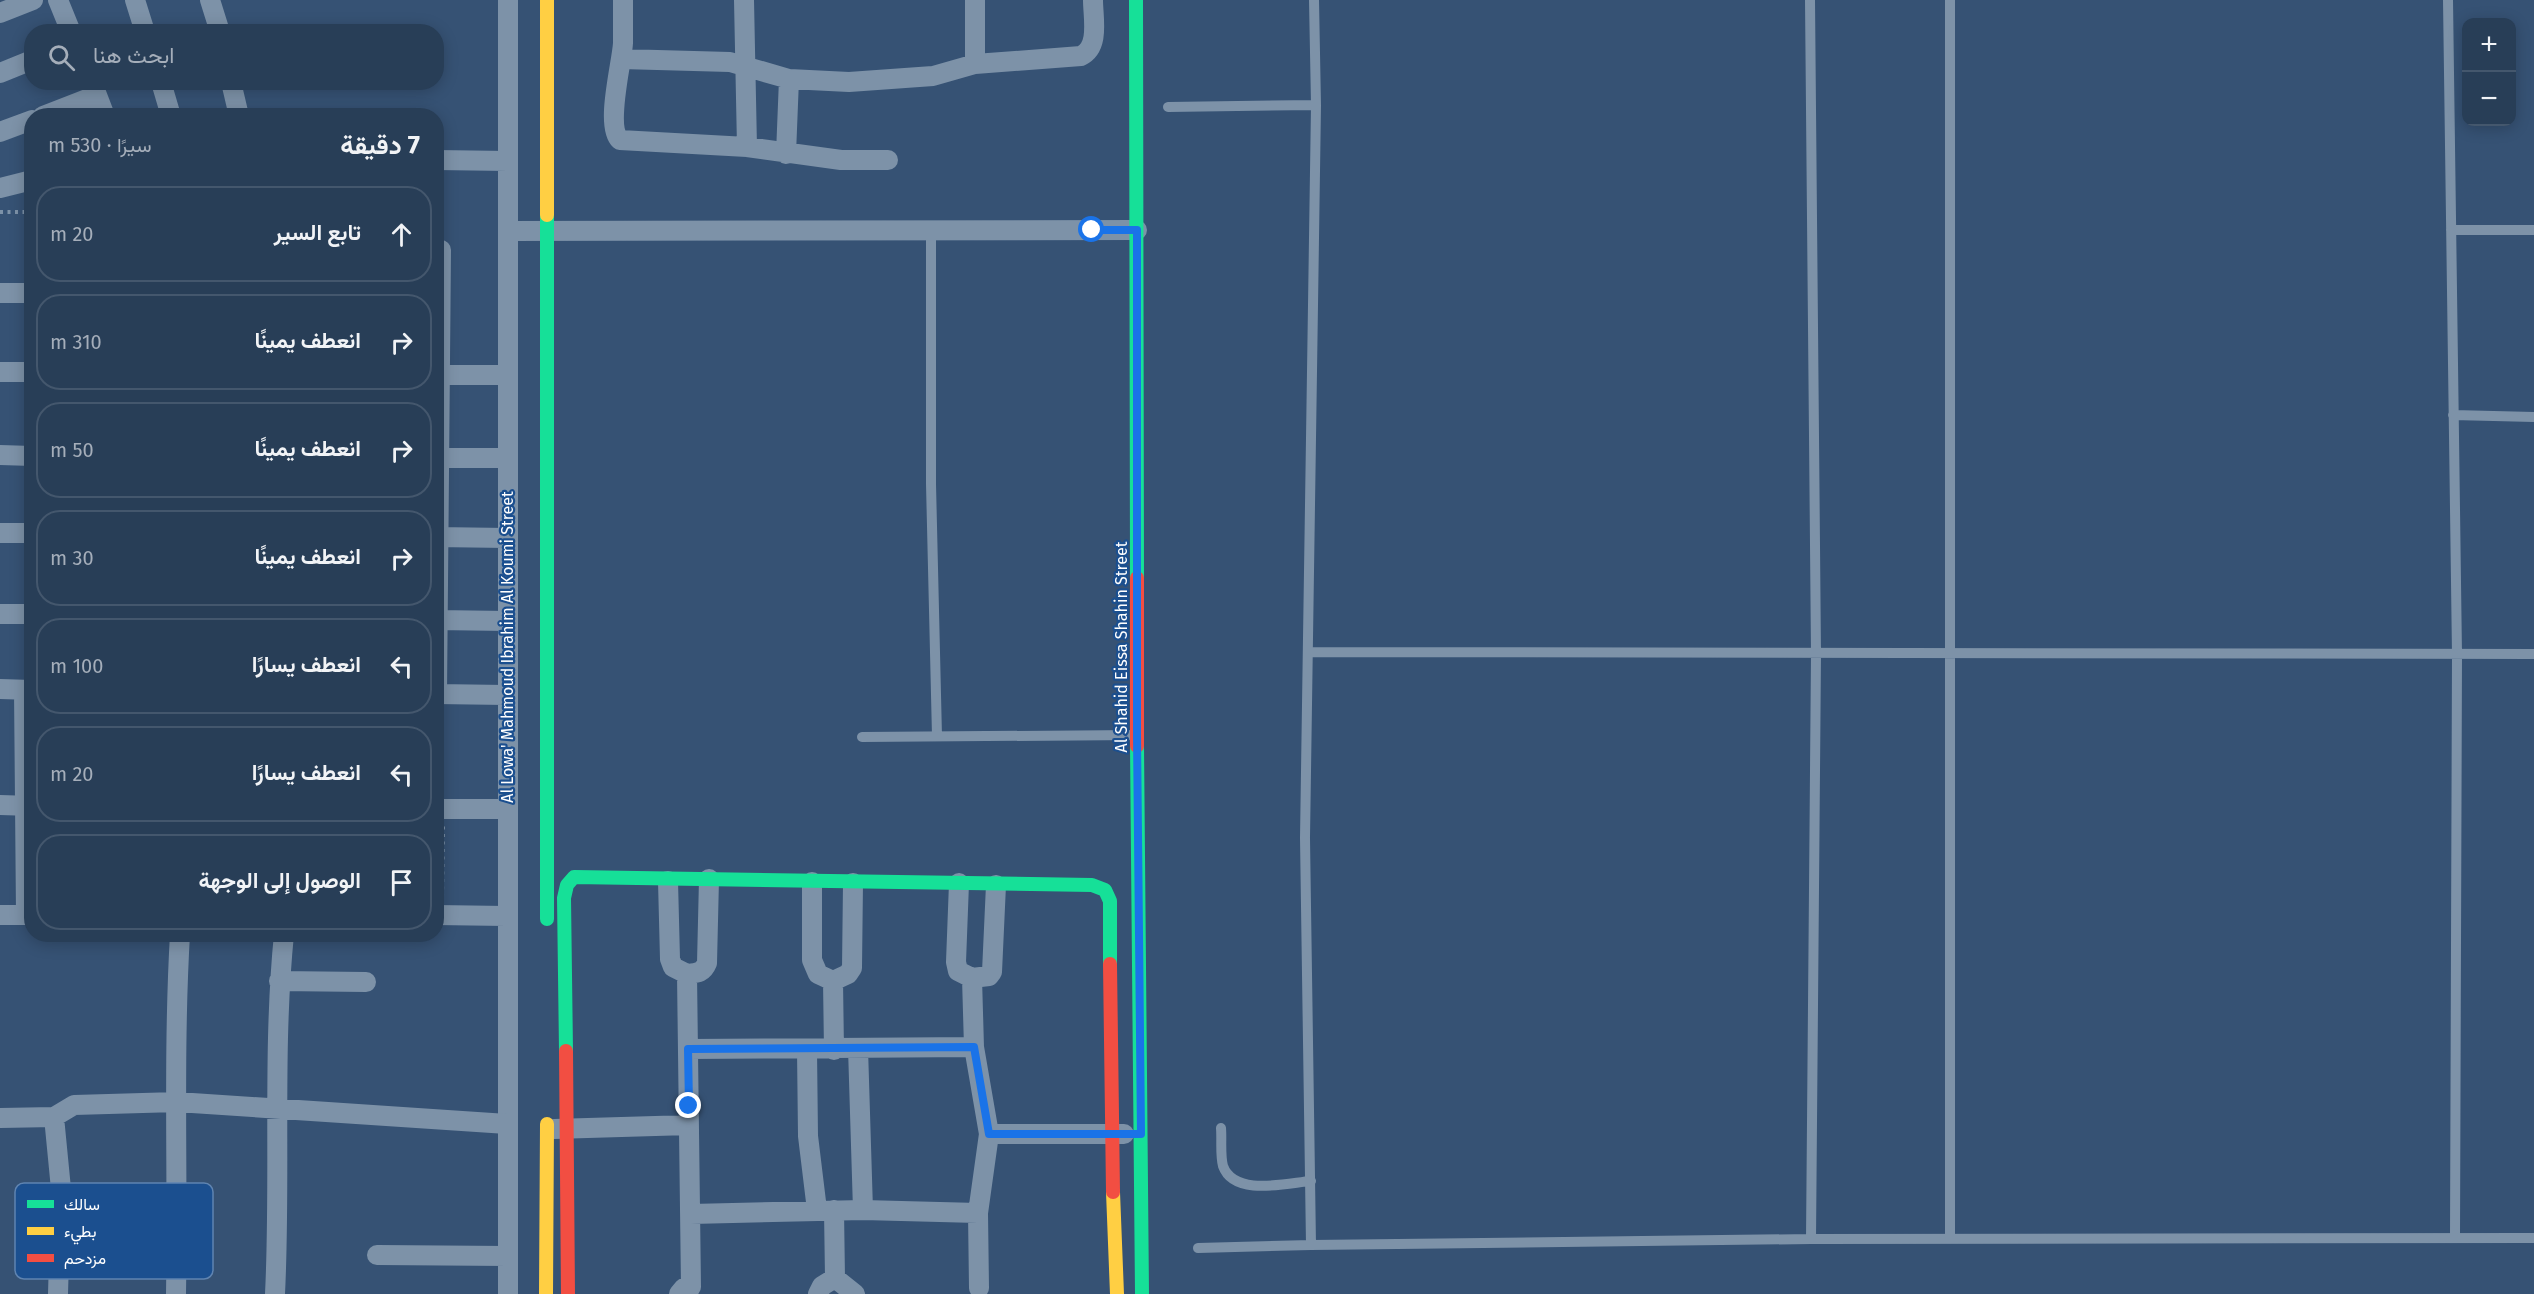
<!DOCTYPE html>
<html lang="ar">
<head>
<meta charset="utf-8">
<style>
  :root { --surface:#283e57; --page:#344961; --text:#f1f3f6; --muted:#a5aeba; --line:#44576d }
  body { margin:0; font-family:"Fira Sans",Vazirmatn,sans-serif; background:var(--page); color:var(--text); direction:rtl }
  .controls { position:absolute; right:18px; top:18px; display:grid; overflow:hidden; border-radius:12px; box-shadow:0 3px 15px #0003 }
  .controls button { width:54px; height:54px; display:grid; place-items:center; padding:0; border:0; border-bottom:2px solid var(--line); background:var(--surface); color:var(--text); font:30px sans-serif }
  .stop { position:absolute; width:18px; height:18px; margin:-14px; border:4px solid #1a73e8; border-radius:50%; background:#fff }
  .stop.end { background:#1a73e8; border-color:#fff; box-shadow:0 2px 6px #0008 }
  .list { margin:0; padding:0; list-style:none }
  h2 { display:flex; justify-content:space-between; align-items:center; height:78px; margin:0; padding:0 24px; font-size:26px }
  h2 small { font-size:20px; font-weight:400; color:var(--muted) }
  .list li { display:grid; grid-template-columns:39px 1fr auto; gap:18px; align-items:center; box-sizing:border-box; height:96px; margin:0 12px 12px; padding:0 12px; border:2px solid var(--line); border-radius:24px }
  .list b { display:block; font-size:22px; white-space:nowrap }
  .list em { font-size:20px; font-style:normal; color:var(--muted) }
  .icon { flex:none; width:33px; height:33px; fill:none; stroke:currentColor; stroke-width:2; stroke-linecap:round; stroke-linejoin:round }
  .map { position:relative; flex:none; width:2534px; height:1294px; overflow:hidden; direction:ltr }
  .search { position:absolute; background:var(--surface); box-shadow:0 3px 15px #0003; left:24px; top:24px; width:420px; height:66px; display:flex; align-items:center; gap:15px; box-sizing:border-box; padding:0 21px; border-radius:24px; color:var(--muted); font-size:22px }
  .panel { position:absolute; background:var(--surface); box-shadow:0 3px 15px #0003; left:24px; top:108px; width:420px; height:834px; border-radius:24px; direction:rtl }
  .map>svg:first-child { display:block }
</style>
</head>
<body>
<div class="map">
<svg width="2534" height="1294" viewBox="0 0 2534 1294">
  <rect width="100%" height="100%" fill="#365274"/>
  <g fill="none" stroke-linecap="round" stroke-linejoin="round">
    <path stroke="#7d92a8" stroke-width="4" stroke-dasharray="3 4.5" stroke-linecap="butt" d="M 0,212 L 32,212
      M 442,897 L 443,826"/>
    <path stroke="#7d92a8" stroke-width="10" d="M 1314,0 L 1316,105 L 1305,838 L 1311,1245 L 1811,1239 L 2534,1238
      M 1810,0 L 1816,654 L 1811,1239
      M 2448,0 L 2457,654 L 2455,1238
      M 1168,107 L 1316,105
      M 931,230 L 931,484 L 937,736
      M 2451,230 L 2534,230
      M 2453,415 L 2534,417
      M 1309,652 L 2534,654
      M 862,737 L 1136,735
      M 1221,1128 C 1222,1139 1220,1155 1223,1166 C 1234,1197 1287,1183 1311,1181
      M 1950,1238 L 1950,0
      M 1198,1248 L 1311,1245"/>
    <path stroke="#7d92a8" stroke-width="20" d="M 58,0 L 71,32
      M 135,0 L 145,32
      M 210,0 L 220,32
      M 623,0 C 623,14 623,29 623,43 C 622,63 605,126 620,140 L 747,147 L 841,160 L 888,160
      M 744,0 L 747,147
      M 975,0 L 975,64
      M 0,13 L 33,0
      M 621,59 L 730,62 L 789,79 L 849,82 L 933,76 L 975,64 L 1081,56 C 1100,47 1093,18 1093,0
      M 0,73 L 32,60
      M 92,82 L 105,116
      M 161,82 L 171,116
      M 231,82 L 239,116
      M 43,116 L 97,95
      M 0,132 L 32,120
      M 786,154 L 789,79
      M 436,160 L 508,161
      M 0,188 L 32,180
      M 508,231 L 1137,230
      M 0,293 L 32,293
      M 0,372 L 32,372
      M 436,375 L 507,375
      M 0,455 L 32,456
      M 436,458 L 507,458
      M 0,533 L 32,533
      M 436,537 L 507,538
      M 0,614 L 32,614
      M 436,620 L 507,621
      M 0,689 L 32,690
      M 24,690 L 26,915
      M 436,694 L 506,695
      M 437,694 L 441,250
      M 0,805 L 32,806
      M 436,809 L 507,809
      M 668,881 L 670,959 L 673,967 L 687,974 L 691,1287 L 684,1288 L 679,1294
      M 812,882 L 812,960 L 818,974 L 833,981 L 848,974 L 852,968 L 853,883
      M 959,883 L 956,962 L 958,971 L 972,978 L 989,976 L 992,972 L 996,885
      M 0,915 L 32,915
      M 436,915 L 506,916
      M 687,974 C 697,973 703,973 707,963 L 709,879
      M 972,978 L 974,1047 L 989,1134
      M 279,981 L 366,982
      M 833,981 L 834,1050
      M 858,1048 L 863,1210
      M 689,1049 L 974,1047
      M 807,1050 L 808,1136 L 817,1210
      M 54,1117 L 61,1189 L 58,1294
      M 0,1118 L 54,1117 L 74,1105 L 177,1102 L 507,1124
      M 554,1129 L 689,1125
      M 834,1210 L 835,1278
      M 691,1214 L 863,1210 L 978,1213
      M 377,1255 L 508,1256
      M 979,1288 L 978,1213 L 989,1134 L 1124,1134
      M 176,1294 C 178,1174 173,1054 180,934
      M 275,1294 C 281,1174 272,1054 284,934
      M 508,1294 L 508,0
      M 818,1294 L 822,1286 L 835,1278 L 855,1294"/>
    <path stroke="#16e098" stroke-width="14" d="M 1136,0 L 1137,578
      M 547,215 L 547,919
      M 1137,746 L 1142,1294
      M 566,1051 L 564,898 L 567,885 L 574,877 L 1092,885 L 1105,890 L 1110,901 L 1110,964"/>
    <path stroke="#ffcf43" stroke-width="14" d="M 547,0 L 547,215
      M 1113,1192 L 1117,1294
      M 546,1294 L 547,1124"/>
    <path stroke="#f24e42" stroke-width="14" d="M 1137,578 L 1137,746
      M 1110,964 L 1113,1192
      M 566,1051 L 568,1294"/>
  </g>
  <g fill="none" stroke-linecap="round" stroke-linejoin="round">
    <path stroke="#1a73e8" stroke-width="8" d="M 689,1106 L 688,1049 L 974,1047 L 989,1134 L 1141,1134 L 1137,735 L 1137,230 L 1092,230"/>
  </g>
  <g text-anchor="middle" stroke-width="4.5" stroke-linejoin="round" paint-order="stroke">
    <g font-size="16" fill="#fff" stroke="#1b4f8f">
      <text transform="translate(507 647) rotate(-90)" y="6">Al Lowa' Mahmoud Ibrahim Al Koumi Street</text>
      <text transform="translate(1121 647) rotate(-90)" y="6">Al Shahid Eissa Shahin Street</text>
    </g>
  </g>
  <rect x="15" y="1183" width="198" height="96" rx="9" fill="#1b4f8f" stroke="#5f84b1" stroke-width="1.5"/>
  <rect x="27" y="1200" width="27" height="8" fill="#16e098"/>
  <rect x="27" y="1227" width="27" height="8" fill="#ffcf43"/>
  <rect x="27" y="1254" width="27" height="8" fill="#f24e42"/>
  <g font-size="16" fill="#fff">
    <text x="64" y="1210">سالك</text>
    <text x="64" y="1237">بطيء</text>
    <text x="64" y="1264">مزدحم</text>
  </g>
</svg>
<div class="controls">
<button>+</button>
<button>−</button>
</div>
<div class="stop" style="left:1092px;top:230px"></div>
<div class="stop end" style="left:689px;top:1106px"></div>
<div class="search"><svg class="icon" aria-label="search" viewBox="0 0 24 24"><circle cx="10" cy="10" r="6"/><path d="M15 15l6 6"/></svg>ابحث هنا</div>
<section class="panel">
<h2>7 دقيقة<small>سيرًا · 530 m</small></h2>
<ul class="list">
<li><svg class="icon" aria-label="ahead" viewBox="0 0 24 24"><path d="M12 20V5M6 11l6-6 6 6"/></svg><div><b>تابع السير</b></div><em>20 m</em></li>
<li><svg class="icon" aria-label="right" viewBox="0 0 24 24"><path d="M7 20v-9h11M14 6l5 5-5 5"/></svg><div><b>انعطف يمينًا</b></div><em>310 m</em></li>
<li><svg class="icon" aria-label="right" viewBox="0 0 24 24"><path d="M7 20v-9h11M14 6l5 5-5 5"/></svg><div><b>انعطف يمينًا</b></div><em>50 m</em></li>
<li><svg class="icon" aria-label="right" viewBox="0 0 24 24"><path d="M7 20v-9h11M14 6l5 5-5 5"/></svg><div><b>انعطف يمينًا</b></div><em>30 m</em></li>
<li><svg class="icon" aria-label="left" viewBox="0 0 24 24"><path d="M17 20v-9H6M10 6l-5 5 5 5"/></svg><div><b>انعطف يسارًا</b></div><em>100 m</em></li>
<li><svg class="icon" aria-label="left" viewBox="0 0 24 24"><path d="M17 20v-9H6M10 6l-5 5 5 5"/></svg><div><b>انعطف يسارًا</b></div><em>20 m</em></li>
<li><svg class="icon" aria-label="arrive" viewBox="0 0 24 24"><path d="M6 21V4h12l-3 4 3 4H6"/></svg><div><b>الوصول إلى الوجهة</b></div></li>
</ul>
</section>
</div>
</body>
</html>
